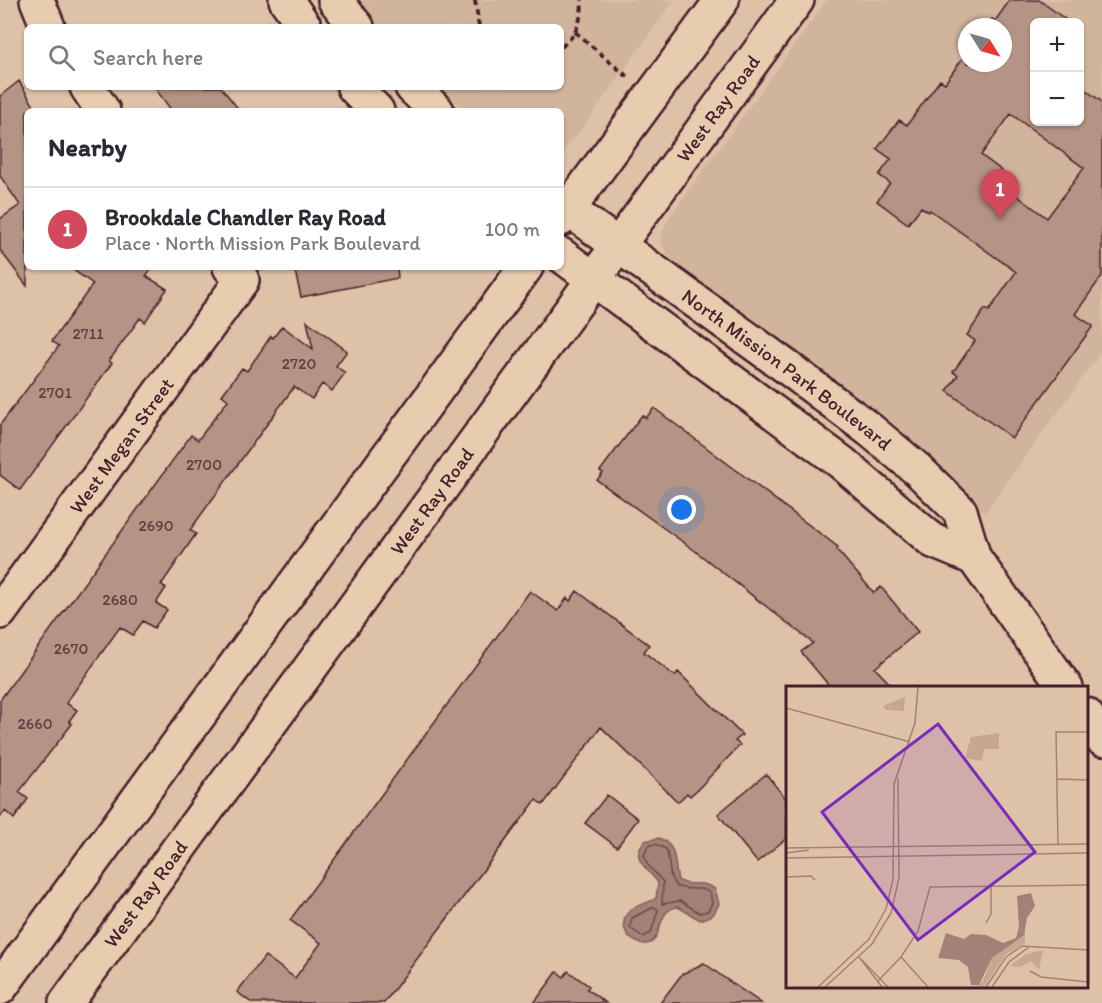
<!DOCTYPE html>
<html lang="en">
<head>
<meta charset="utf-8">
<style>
  :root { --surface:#fff; --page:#f2f2f3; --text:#2b2b33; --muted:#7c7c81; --line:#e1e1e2; --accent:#d1495b }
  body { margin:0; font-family:Itim,sans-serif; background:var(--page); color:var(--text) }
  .controls { position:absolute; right:18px; top:18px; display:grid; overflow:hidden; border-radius:9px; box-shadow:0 2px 4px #0004 }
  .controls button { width:54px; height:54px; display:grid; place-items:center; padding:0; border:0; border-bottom:2px solid var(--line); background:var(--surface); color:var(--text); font:30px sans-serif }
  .compass { position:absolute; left:958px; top:18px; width:54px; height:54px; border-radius:50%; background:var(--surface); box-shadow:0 2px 4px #0004; rotate:127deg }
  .you { position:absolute; left:682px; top:510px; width:21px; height:21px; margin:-15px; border:4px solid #fff; border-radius:50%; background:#1a73e8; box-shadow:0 0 0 9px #1a73e833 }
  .badge { display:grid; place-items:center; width:39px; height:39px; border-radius:50%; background:var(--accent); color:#fff; font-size:20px; font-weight:700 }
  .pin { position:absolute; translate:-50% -50px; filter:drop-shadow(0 2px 3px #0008) }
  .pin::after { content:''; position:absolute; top:32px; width:21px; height:18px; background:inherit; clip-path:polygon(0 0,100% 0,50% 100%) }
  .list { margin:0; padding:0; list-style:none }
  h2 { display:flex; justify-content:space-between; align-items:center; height:78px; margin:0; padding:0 24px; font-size:26px }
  h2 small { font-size:20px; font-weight:400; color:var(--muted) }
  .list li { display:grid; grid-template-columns:39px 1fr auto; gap:18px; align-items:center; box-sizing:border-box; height:84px; padding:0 24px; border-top:2px solid var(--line) }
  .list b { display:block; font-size:22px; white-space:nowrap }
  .list p { margin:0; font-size:20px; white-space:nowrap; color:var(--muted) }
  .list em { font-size:20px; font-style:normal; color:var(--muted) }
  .icon { flex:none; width:33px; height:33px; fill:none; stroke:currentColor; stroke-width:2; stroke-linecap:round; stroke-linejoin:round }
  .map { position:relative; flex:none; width:1102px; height:1003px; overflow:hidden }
  .search { position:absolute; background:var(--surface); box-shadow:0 2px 4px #0004; left:24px; top:24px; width:540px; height:66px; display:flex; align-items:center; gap:15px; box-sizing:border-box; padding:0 21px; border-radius:9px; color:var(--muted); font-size:22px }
  .panel { position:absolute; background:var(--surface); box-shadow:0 2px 4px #0004; left:24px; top:108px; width:540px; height:162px; border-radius:9px }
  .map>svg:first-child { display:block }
</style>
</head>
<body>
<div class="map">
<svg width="1102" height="1003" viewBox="0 0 1102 1003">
  <rect width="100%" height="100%" fill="#dec2a7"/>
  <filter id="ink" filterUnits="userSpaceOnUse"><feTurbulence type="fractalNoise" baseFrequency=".0167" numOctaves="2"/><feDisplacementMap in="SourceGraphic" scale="12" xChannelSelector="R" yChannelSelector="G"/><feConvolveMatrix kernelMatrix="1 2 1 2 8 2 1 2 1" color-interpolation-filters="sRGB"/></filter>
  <g filter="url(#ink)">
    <path fill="#d1b49c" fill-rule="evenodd" d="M 358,0 L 674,0 L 576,137 L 561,153 L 561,111 L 466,111 L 438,87 L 561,87 L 561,27 L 379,27 Z
      M 827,0 L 1102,0 L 1102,351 L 984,514 L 920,447 L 853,395 L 687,276 L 674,265 L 660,241 L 668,219 ZM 1034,22 L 1080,22 L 1080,122 L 1034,122 ZM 967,27 L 1003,27 L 1003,63 L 967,63 Z"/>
    <path fill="#a38176" stroke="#7f5a58" stroke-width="1.5" d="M 659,838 C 679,847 673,863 678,880 C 690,888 702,879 715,889 L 719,904 L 713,915 L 700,920 L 678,907 C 653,908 666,951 639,943 C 624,938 618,920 631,910 C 638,904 648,904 656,898 L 658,883 C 649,869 628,859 645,841 Z"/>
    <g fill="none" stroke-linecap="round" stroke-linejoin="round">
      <path stroke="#6e4649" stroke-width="1.5" d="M 655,844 L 666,849 C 671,861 667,876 676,886 C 688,892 700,885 710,893 L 712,903 L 708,911 L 700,913 L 680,901 L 662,904 L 663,882 L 647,864 L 644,855 L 648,846 Z
        M 654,907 L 658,910 L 651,933 L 643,937 L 630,928 L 632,918 Z"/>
    </g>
    <path fill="#b49484" stroke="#4a1f2b" stroke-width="1.5" fill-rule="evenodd" d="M 1010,0 L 1039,0 L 1069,22 L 1035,22 L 1035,122 L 1080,122 L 1080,86 L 1102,102 L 1102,276 L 1075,314 L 1093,326 L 1012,438 L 947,391 L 958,375 L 953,372 L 975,341 L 967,335 L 985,309 L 989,311 L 1016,272 L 930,210 L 929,212 L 921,207 L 908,224 L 877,201 L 890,183 L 879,175 L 891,159 L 877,149 L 899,120 L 907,125 L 940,80 L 945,83 L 967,52 L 967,63 L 1003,63 L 1003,27 L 986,27 L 992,19 L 995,21 ZM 1011,114 L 1084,168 L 1047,218 L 996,180 L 1002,171 L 981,155 Z
      M 19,81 L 37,111 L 27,111 L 27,286 L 0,250 L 0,219 L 20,205 L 0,176 L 0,96 Z
      M 154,87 L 221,87 L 240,111 L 172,111 Z
      M 69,267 L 153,267 L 146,276 L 167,289 L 145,322 L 140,318 L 109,361 L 112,363 L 20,490 L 0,475 L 0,425 L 59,346 L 52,341 L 93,284 Z
      M 294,267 L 397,267 L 398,278 L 301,297 Z
      M 307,321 L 347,351 L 336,366 L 345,373 L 332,391 L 322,384 L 312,399 L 294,387 L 190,530 L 196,534 L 161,585 L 166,588 L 156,603 L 167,610 L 154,628 L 143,621 L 133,635 L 120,627 L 66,703 L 77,710 L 69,721 L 72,724 L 19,792 L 28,799 L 14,819 L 5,811 L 0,818 L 0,700 L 191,435 L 198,440 L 228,400 L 222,395 L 242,368 L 247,371 L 271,336 L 273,338 L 282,326 L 313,349 Z
      M 654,408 L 838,547 L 837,550 L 874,593 L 881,587 L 918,632 L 875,668 L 894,688 L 831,688 L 801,652 L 813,643 L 694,550 L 597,480 L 603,473 L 600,471 L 642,415 L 646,418 Z
      M 530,591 L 558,611 L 567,598 L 570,601 L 577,591 L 649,645 L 644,652 L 675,676 L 678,672 L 742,735 L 735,741 L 740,745 L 698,789 L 690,796 L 687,793 L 678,802 L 601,727 L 543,805 L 536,800 L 384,1003 L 252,1003 L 237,992 L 265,956 L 295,978 L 321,943 L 290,920 Z
      M 766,774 L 787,800 L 787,838 L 757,862 L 718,814 Z
      M 607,795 L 638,819 L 617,847 L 585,823 Z
      M 704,963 L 723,977 L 761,1003 L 660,1003 L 682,974 Z
      M 568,971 L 589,986 L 587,989 L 606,1003 L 534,1003 L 557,972 L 564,977 Z"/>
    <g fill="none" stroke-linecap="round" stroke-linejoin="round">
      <g stroke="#4a1f2b" stroke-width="38">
        <g id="minor">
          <path d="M 37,0 L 48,27"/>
          <path d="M 286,0 L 305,27"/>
          <path d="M 335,0 L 357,27"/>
          <path d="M 87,87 L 103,111"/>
          <path d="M 354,87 L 377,111"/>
          <path d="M 412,87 L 437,111"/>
          <path id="s1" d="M 561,204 L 788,368 L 870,430 L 918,470 L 960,511 L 974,558 L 1066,688"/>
          <path d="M 561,255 L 841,462 L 933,541 L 974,558"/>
          <path id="s2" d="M 0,612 L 242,280 L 230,267"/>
          <path d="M 1086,715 L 1102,739"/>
        </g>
      </g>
      <g stroke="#4a1f2b" stroke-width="38">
        <g id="major">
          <path d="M 561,219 L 722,0"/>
          <path d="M 0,988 L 526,267"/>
          <path id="s3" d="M 66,1003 L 797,0"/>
        </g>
      </g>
      <path stroke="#4a1f2b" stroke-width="4" stroke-dasharray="6 4.5" stroke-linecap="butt" d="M 475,0 L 479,27
        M 575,32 L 629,78
        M 561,47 C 577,35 582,19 582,0"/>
      <use href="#minor" stroke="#e7cdaf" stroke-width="33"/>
      <use href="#major" stroke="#e7cdaf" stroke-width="33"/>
    </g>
  </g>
  <g text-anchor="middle" stroke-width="6" stroke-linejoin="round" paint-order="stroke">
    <g font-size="16" fill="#643c41">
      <text x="88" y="339">2711</text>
      <text x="299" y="369">2720</text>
      <text x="55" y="398">2701</text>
      <text x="204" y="470">2700</text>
      <text x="156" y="531">2690</text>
      <text x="120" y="605">2680</text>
      <text x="71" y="654">2670</text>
      <text x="35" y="729">2660</text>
    </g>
    <g font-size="20" fill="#4a1f2b" stroke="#e7cdaf">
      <text dy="7" stroke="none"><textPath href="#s3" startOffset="1107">West Ray Road</textPath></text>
      <text dy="7" stroke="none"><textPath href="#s1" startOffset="280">North Mission Park Boulevard</textPath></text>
      <text dy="7" stroke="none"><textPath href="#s2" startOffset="206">West Megan Street</textPath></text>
      <text dy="7" stroke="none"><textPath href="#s3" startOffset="621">West Ray Road</textPath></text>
      <text dy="7" stroke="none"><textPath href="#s3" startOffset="135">West Ray Road</textPath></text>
    </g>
  </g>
  <g transform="translate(786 686)">
    <rect width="302" height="302" fill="#dec2a7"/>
    <path d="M 119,11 L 118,25 L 100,24 L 97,20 ZM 213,47 L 213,63 L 198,63 L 196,75 L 179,72 L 185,51 ZM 239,246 L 239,257 L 220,268 L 198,301 L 189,301 L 197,295 L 206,272 ZM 257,264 L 253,284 L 245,275 L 234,281 L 224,280 L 240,268 Z" fill="#c5a792"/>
    <path d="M 245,207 L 249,220 L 241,232 L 238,249 L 206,272 L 193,299 L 185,299 L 182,281 L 173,274 L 152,272 L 160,247 L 178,253 L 185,248 L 200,249 L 217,257 L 230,252 L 233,241 L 231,210 Z" fill="#a38176"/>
    <path fill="none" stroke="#a38175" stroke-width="1.5" d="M 0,22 L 124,56M 271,93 L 302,94M 272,158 L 270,46 L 302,46M 0,162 L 302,158M 0,167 L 23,164M 0,172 L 302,167M 0,191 L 25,190 L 29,194M 200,237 L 205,228 L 205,201M 73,271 L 102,301M 73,271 L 96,301M 115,271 L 142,301M 244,285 L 255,291 L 302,296M 91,296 L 115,271 L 132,245 L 144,201 L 302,199M 32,301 L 83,253 L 100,223 L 107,193 L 108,98 L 129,37 L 132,1M 39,301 L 86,258 L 105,227 L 113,192 L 112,92M 200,301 L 220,271 L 236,260 L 302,264M 206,301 L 223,276 L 243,261"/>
    <path fill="#7b2cbf" fill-opacity="0.15" stroke="#7b2cbf" stroke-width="3" d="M 152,38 L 249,166 L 132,254 L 36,126 Z"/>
    <rect width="302" height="302" fill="none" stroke="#4a1f2b" stroke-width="3"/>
  </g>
</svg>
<div class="controls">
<button>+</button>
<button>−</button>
</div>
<svg class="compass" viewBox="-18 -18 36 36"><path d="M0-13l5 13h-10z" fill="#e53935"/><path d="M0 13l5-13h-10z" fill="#7c7c81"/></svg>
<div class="you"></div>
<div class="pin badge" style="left:1000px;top:219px">1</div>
<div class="search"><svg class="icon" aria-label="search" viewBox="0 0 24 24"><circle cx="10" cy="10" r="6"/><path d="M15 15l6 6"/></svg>Search here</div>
<section class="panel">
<h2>Nearby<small></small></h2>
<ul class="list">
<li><span class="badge">1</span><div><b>Brookdale Chandler Ray Road</b><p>Place · North Mission Park Boulevard</p></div><em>100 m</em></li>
</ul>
</section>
</div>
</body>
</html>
